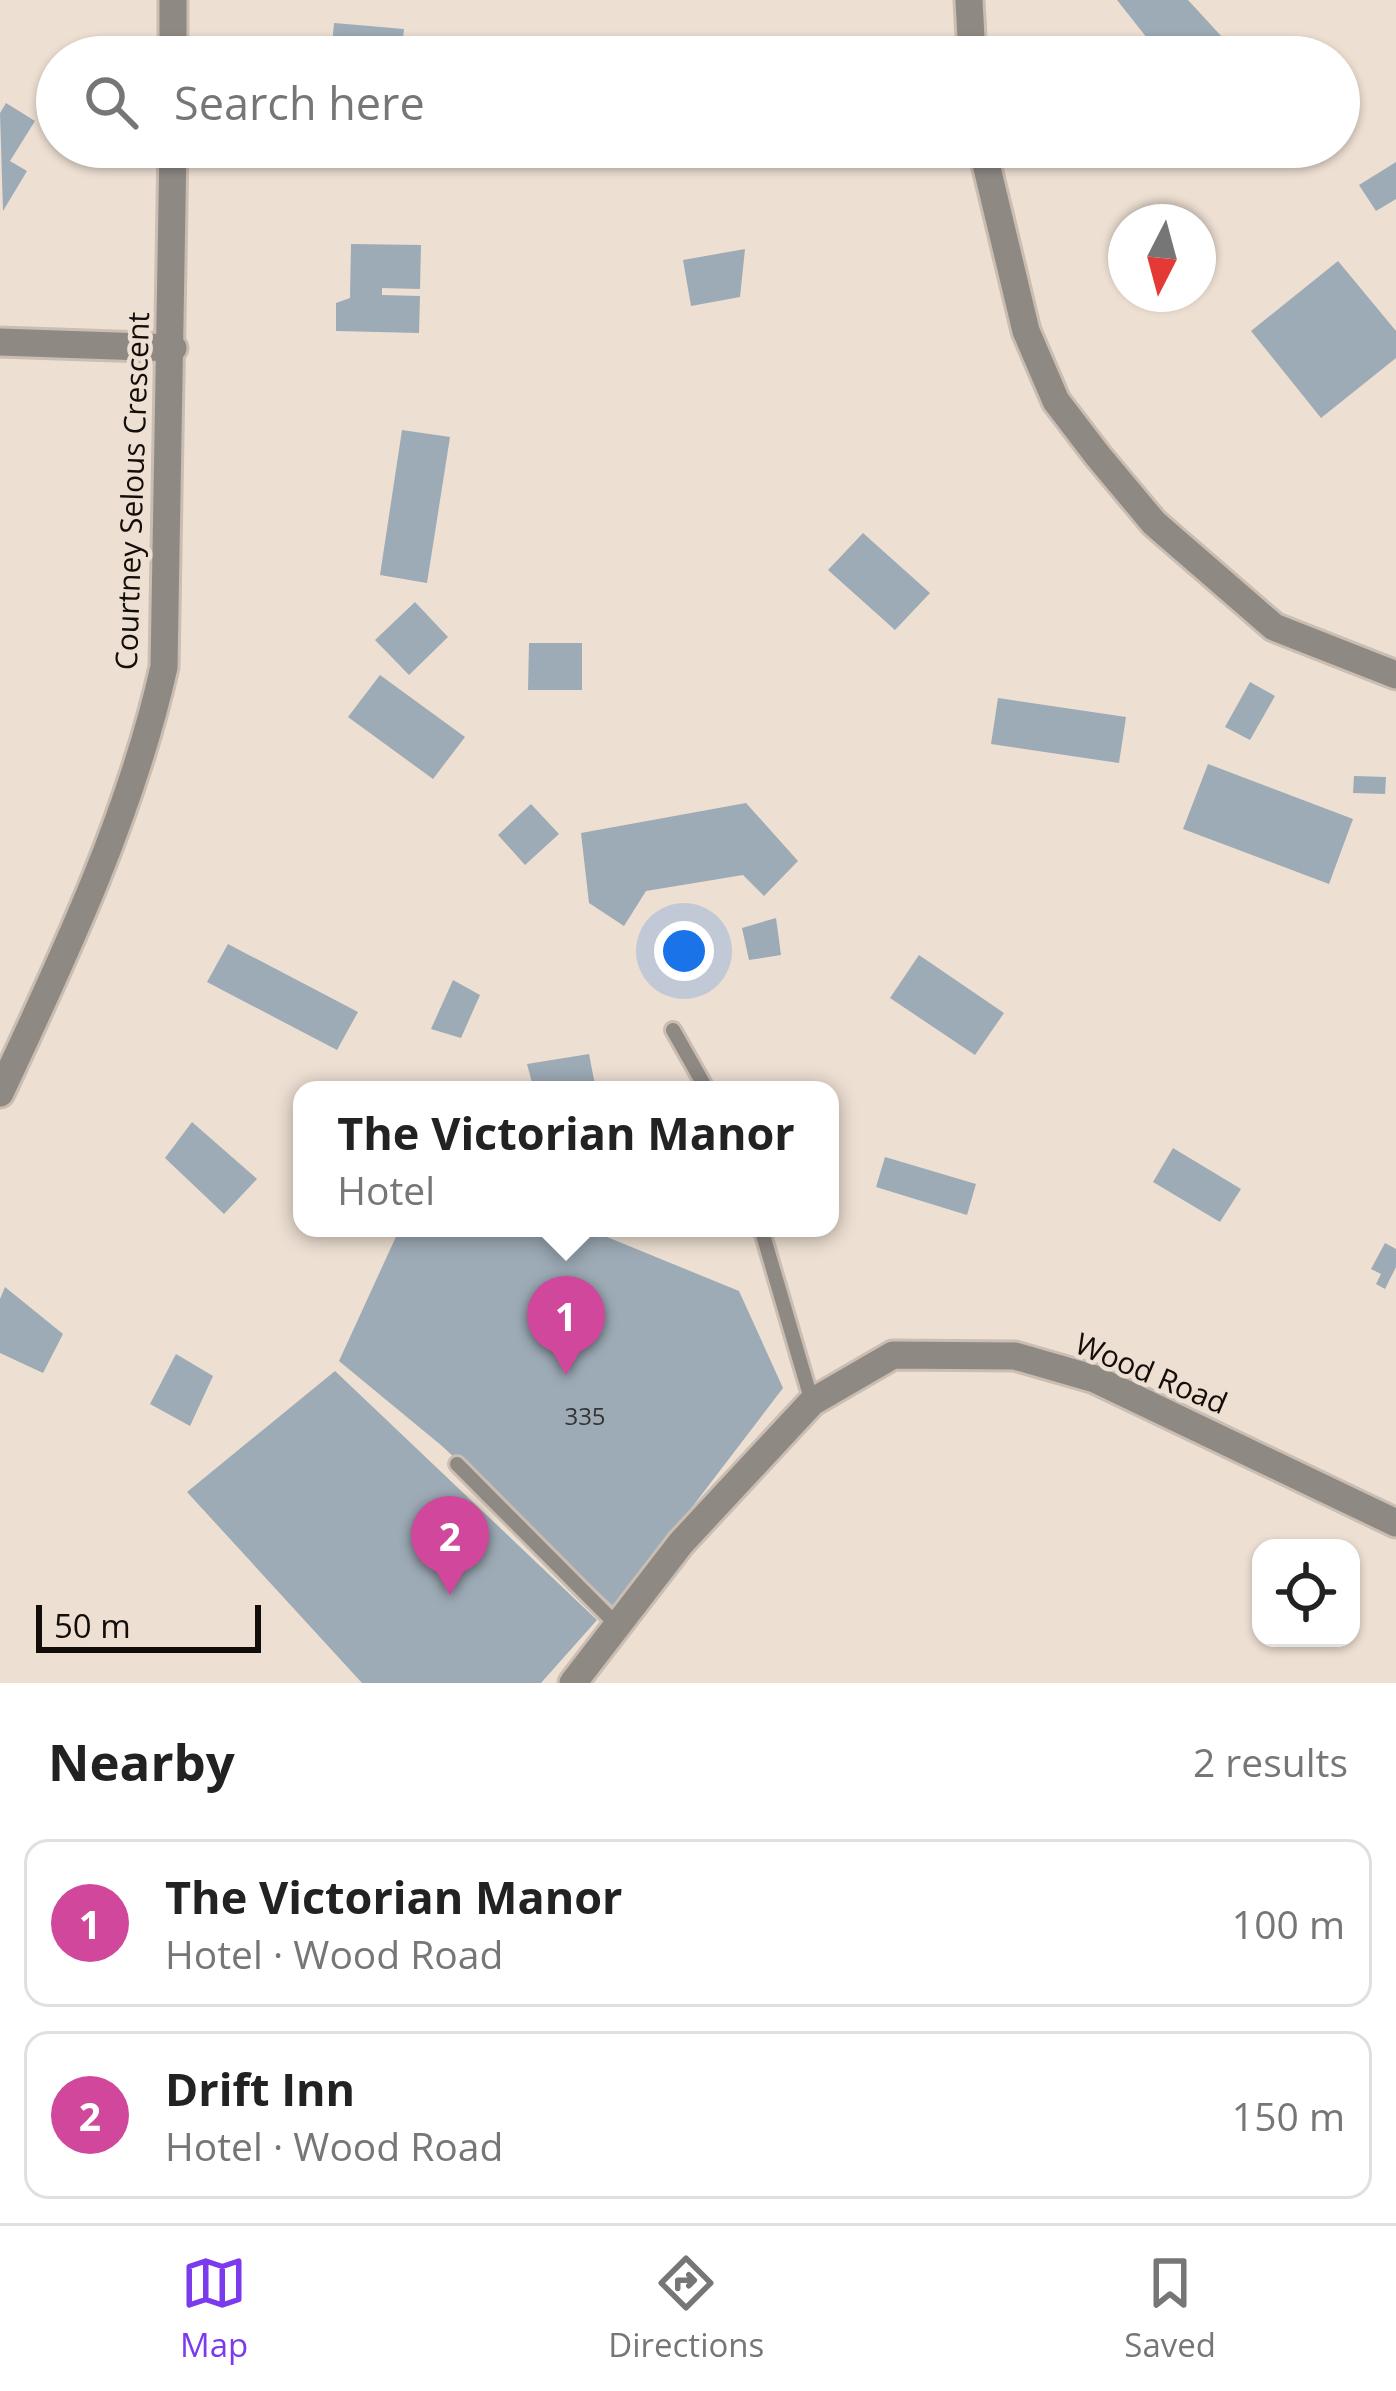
<!DOCTYPE html>
<html lang="en">
<head>
<meta charset="utf-8">
<style>
  :root { --surface:#fff; --page:#f6f6f6; --text:#222; --muted:#767676; --line:#e0e0e0; --accent:#7c3aed }
  body { margin:0; font-family:"Open Sans",sans-serif; background:var(--page); color:var(--text) }
  .controls { position:absolute; right:36px; bottom:36px; display:grid; overflow:hidden; border-radius:24px; box-shadow:0 3px 9px #0004 }
  .controls button { width:108px; height:108px; display:grid; place-items:center; padding:0; border:0; border-bottom:3px solid var(--line); background:var(--surface); color:var(--text); font:60px sans-serif }
  .compass { position:absolute; left:1108px; top:204px; width:108px; height:108px; border-radius:50%; background:var(--surface); box-shadow:0 3px 9px #0004; rotate:186deg }
  .scale { position:absolute; left:36px; bottom:30px; width:225px; box-sizing:border-box; padding-left:12px; border:6px solid #120d09; border-top:0; font-size:33px; line-height:42px; white-space:nowrap; color:#120d09; -webkit-text-stroke:9px #eddfd2; paint-order:stroke }
  .you { position:absolute; left:684px; top:951px; width:42px; height:42px; margin:-30px; border:9px solid #fff; border-radius:50%; background:#1a73e8; box-shadow:0 0 0 18px #1a73e833 }
  .badge { display:grid; place-items:center; width:78px; height:78px; border-radius:50%; background:var(--accent); color:#fff; font-size:39px; font-weight:700 }
  .pin { position:absolute; translate:-50% -99px; filter:drop-shadow(0 3px 6px #0008) }
  .pin::after { content:''; position:absolute; top:63px; width:42px; height:36px; background:inherit; clip-path:polygon(0 0,100% 0,50% 100%) }
  .popup { position:absolute; left:293px; top:1081px; width:546px; height:156px; box-sizing:border-box; display:grid; place-content:center; border-radius:24px; background:var(--surface); filter:drop-shadow(0 3px 9px #0005); font-size:39px; white-space:nowrap; color:var(--muted) }
  .popup b { font-size:45px; color:var(--text) }
  .popup::after { content:''; position:absolute; left:50%; top:100%; margin-left:-24px; border:24px solid transparent; border-top-color:var(--surface) }
  .list { margin:0; padding:0; list-style:none }
  h2 { display:flex; justify-content:space-between; align-items:center; height:156px; margin:0; padding:0 48px; font-size:51px }
  h2 small { font-size:39px; font-weight:400; color:var(--muted) }
  .list li { display:grid; grid-template-columns:78px 1fr auto; gap:36px; align-items:center; box-sizing:border-box; height:168px; margin:0 24px 24px; padding:0 24px; border:3px solid var(--line); border-radius:24px }
  .list b { display:block; font-size:45px; white-space:nowrap }
  .list p { margin:0; font-size:39px; white-space:nowrap; color:var(--muted) }
  .list em { font-size:39px; font-style:normal; color:var(--muted) }
  .icon { flex:none; width:66px; height:66px; fill:none; stroke:currentColor; stroke-width:2; stroke-linecap:round; stroke-linejoin:round }
  .map { position:relative; flex:none; width:1396px; height:1683px; overflow:hidden }
  .search { position:absolute; background:var(--surface); box-shadow:0 3px 9px #0004; left:36px; right:36px; top:36px; height:132px; display:flex; align-items:center; gap:30px; box-sizing:border-box; padding:0 42px; border-radius:66px; color:var(--muted); font-size:45px }
  .sheet { height:540px; background:var(--surface) }
  nav { display:flex; justify-content:space-around; align-items:center; box-sizing:border-box; height:168px; border-top:3px solid var(--line); background:var(--surface); font-size:33px; color:var(--muted) }
  nav a { display:grid; justify-items:center; gap:6px }
  nav .on { color:var(--accent) }
  .map>svg:first-child { display:block }
</style>
</head>
<body>
<div class="map">
<svg width="1396" height="1683" viewBox="0 0 1396 1683">
  <rect width="100%" height="100%" fill="#eddfd2"/>
  <path fill="#9dabb6" d="M 1117,0 L 1188,0 L 1223,38 L 1204,57 L 1162,57 Z
    M 334,23 L 404,29 L 402,50 L 376,47 L 375,57 L 331,57 Z
    M 6,103 L 35,121 L 10,161 L 27,171 L 3,211 L 0,113 Z
    M 1396,162 L 1396,199 L 1376,211 L 1359,185 Z
    M 351,244 L 421,245 L 420,289 L 382,288 L 382,295 L 420,296 L 419,333 L 336,331 L 336,303 L 350,298 Z
    M 745,249 L 740,297 L 691,306 L 683,260 Z
    M 1338,261 L 1396,331 L 1396,358 L 1321,418 L 1251,331 Z
    M 402,430 L 450,437 L 427,583 L 380,575 Z
    M 863,533 L 930,593 L 895,630 L 828,570 Z
    M 415,602 L 448,637 L 409,675 L 375,640 Z
    M 529,643 L 582,643 L 582,690 L 528,690 Z
    M 380,675 L 465,737 L 433,779 L 348,717 Z
    M 1250,682 L 1275,696 L 1250,740 L 1225,727 Z
    M 998,698 L 1126,717 L 1119,763 L 991,744 Z
    M 1208,764 L 1353,819 L 1329,884 L 1183,829 Z
    M 1354,776 L 1386,777 L 1385,794 L 1353,793 Z
    M 746,803 L 798,861 L 764,896 L 743,875 L 646,891 L 624,926 L 589,903 L 581,833 Z
    M 531,804 L 559,834 L 525,865 L 498,835 Z
    M 776,918 L 781,955 L 749,960 L 742,928 Z
    M 228,944 L 358,1012 L 337,1050 L 207,982 Z
    M 919,955 L 1004,1013 L 975,1055 L 890,998 Z
    M 453,980 L 480,995 L 461,1038 L 431,1029 Z
    M 589,1054 L 596,1090 L 534,1090 L 527,1064 Z
    M 192,1122 L 257,1179 L 224,1214 L 165,1158 Z
    M 1173,1148 L 1241,1189 L 1220,1222 L 1153,1182 Z
    M 885,1157 L 976,1184 L 967,1215 L 876,1187 Z
    M 400,1228 L 585,1228 L 739,1291 L 783,1388 L 615,1608 L 442,1446 L 339,1361 Z
    M 1385,1243 L 1396,1249 L 1396,1267 L 1385,1289 L 1376,1284 L 1381,1274 L 1371,1269 Z
    M 5,1287 L 63,1334 L 43,1373 L 0,1353 L 0,1299 Z
    M 176,1354 L 213,1376 L 190,1426 L 150,1404 Z
    M 335,1371 L 597,1620 L 541,1683 L 362,1683 L 187,1492 Z"/>
  <g fill="none" stroke-linecap="round" stroke-linejoin="round">
    <g stroke="#cabdb2" stroke-width="20">
      <path id="lane" d="M 673,1030 L 707,1090
        M 761,1228 L 812,1402
        M 457,1464 L 617,1625"/>
    </g>
    <g stroke="#cabdb2" stroke-width="33">
      <path id="street" d="M 969,0 L 972,57
        M 173,57 L 173,0
        M 982,147 L 1026,331 L 1056,401 L 1098,456 L 1154,523 L 1274,627 L 1396,675
        M 0,342 L 173,348
        M 0,1093 C 64,956 131,815 164,667 L 173,147
        M 573,1683 L 681,1543 L 812,1402 L 893,1355 L 1015,1356 L 1095,1379 L 1396,1523"/>
    </g>
    <use href="#lane" stroke="#8f8984" stroke-width="14"/>
    <use href="#street" stroke="#8f8984" stroke-width="27"/>
  </g>
  <g text-anchor="middle" stroke-width="9" stroke-linejoin="round" paint-order="stroke">
    <g font-size="24" fill="#353434">
      <text x="585" y="1425">335</text>
    </g>
    <g font-size="30" fill="#120d09" stroke="#eddfd2">
      <text transform="translate(133 491) rotate(-88)" y="10">Courtney Selous Crescent</text>
      <text transform="translate(1151 1374) rotate(23)" y="10">Wood Road</text>
    </g>
  </g>
</svg>
<div class="controls">
<button><svg class="icon" aria-label="locate" viewBox="0 0 24 24"><circle cx="12" cy="12" r="6"/><path d="M12 2v4M12 18v4M2 12h4M18 12h4"/></svg></button>
</div>
<svg class="compass" viewBox="-18 -18 36 36"><path d="M0-13l5 13h-10z" fill="#e53935"/><path d="M0 13l5-13h-10z" fill="#767676"/></svg>
<div class="scale">50 m</div>
<div class="you"></div>
<div class="pin badge" style="left:566px;top:1375px;background:#d1479c">1</div>
<div class="popup"><b>The Victorian Manor</b>Hotel</div>
<div class="pin badge" style="left:450px;top:1595px;background:#d1479c">2</div>
<div class="search"><svg class="icon" aria-label="search" viewBox="0 0 24 24"><circle cx="10" cy="10" r="6"/><path d="M15 15l6 6"/></svg>Search here</div>
</div>
<section class="sheet">
<h2>Nearby<small>2 results</small></h2>
<ul class="list">
<li><span class="badge" style="background:#d1479c">1</span><div><b>The Victorian Manor</b><p>Hotel · Wood Road</p></div><em>100 m</em></li>
<li><span class="badge" style="background:#d1479c">2</span><div><b>Drift Inn</b><p>Hotel · Wood Road</p></div><em>150 m</em></li>
</ul>
</section>
<nav>
<a class="on"><svg class="icon" aria-label="map" viewBox="0 0 24 24"><path d="M3 6l6-2 6 2 6-2v14l-6 2-6-2-6 2zM9 4v14M15 6v14"/></svg>Map</a>
<a><svg class="icon" aria-label="directions" viewBox="0 0 24 24"><path d="M12 3l9 9-9 9-9-9zM9 14v-3h6M13 9l2 2-2 2"/></svg>Directions</a>
<a><svg class="icon" aria-label="saved" viewBox="0 0 24 24"><path d="M7 4h10v16l-5-4-5 4z"/></svg>Saved</a>
</nav>
</body>
</html>
